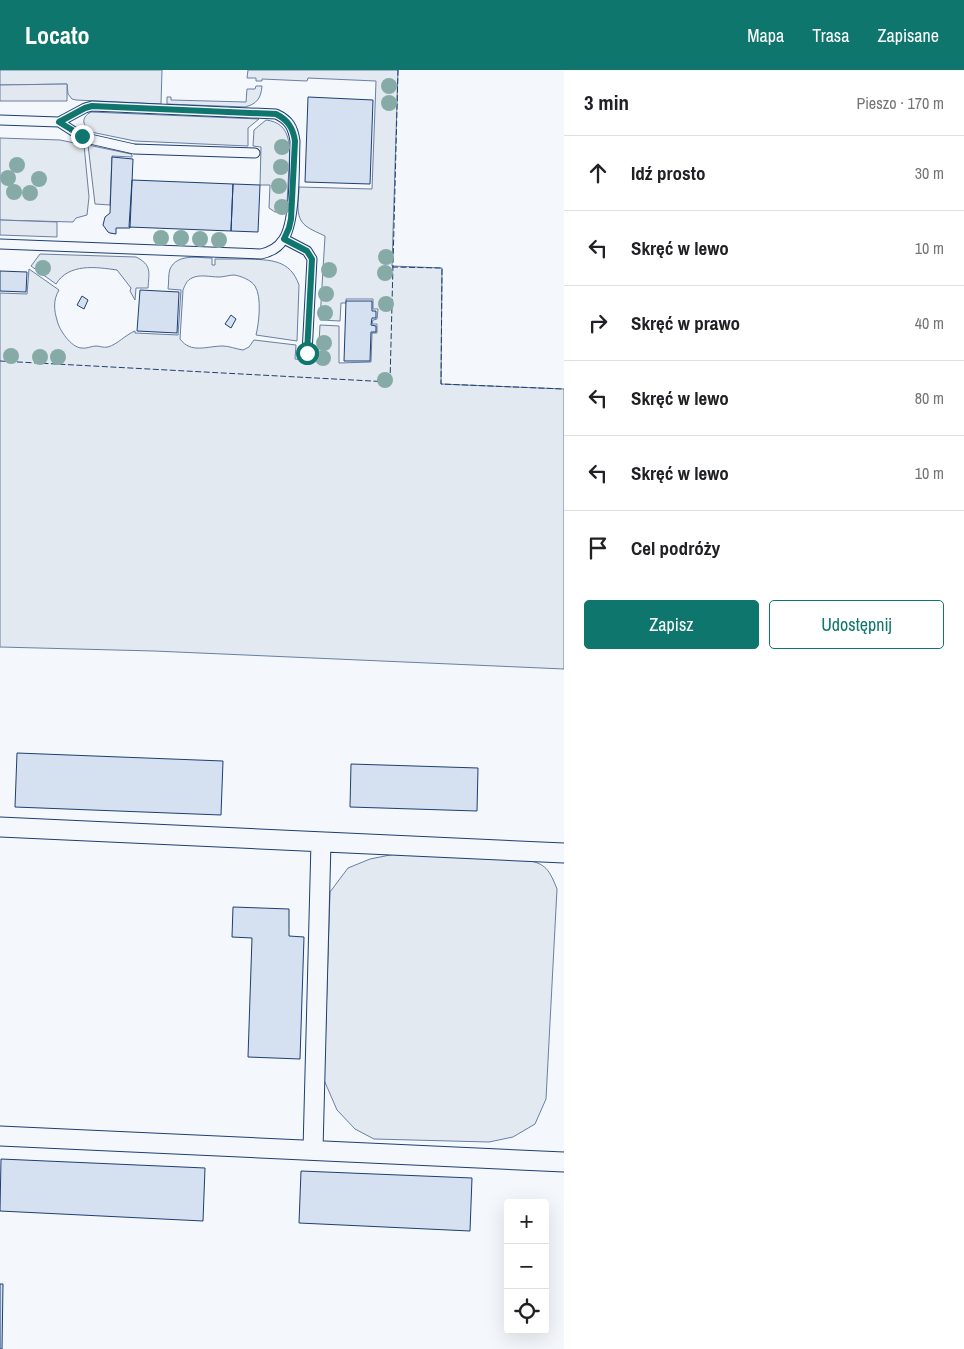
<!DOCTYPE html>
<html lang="pl">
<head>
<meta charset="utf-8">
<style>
  :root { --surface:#fff; --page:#f6f6f6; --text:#202124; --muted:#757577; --line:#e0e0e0; --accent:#0f766e }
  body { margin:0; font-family:"Archivo Narrow",sans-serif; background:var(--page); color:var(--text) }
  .controls { position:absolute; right:15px; bottom:15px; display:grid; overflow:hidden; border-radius:5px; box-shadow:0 5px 20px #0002 }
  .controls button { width:45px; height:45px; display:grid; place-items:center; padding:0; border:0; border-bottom:1px solid var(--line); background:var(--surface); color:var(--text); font:25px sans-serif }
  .stop { position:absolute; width:15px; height:15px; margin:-11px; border:4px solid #0f766e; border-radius:50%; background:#fff }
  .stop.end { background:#0f766e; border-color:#fff; box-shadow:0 1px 5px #0008 }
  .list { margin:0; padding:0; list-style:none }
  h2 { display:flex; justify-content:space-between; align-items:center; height:65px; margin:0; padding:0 20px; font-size:21px }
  h2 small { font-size:16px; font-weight:400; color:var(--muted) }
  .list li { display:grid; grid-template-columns:32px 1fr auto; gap:15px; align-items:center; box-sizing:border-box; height:75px; padding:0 20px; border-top:1px solid var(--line) }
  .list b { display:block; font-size:19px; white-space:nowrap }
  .list em { font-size:16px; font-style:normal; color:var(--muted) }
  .actions { display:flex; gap:10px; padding:15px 20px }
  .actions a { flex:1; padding:11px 0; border:1px solid var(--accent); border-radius:5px; text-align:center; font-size:18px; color:var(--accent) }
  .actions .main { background:var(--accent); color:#fff }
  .icon { flex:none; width:28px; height:28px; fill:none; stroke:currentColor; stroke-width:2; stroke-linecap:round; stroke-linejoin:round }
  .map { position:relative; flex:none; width:564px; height:1279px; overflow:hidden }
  header { display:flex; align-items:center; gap:30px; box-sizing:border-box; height:70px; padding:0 25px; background:var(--accent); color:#fff }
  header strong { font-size:24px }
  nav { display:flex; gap:28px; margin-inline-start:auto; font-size:18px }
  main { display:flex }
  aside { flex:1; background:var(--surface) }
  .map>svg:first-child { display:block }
</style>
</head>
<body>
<header>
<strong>Locato</strong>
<nav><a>Mapa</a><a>Trasa</a><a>Zapisane</a></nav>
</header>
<main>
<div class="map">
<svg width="564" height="1279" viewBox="0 0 564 1279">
  <rect width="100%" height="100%" fill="#f4f7fb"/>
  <path fill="#e3e9f0" stroke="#687fa3" d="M 0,0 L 162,0 L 161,34 L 76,30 L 72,29 L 68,24 L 67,14 L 0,15 Z
    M 248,0 L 398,0 L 392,196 L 442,198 L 441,314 L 564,319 L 564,599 L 154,581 L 0,577 L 0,223 L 27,224 L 29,199 L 59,220 C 53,230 54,240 57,250 C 59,260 71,277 81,278 C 87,279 91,276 96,276 C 100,276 103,278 108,277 C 118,274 125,265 135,261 L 135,263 L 178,265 L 181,220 L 168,219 C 169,213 168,204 170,199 C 177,183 199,188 212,188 L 212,195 L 215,195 L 215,189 C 226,189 236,189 247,189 C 270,190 290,189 299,215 L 297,271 L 256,265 C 259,253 262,227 255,216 C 251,210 241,206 234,205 C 229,205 224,207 219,207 C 210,207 200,204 192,208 C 187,210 185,215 183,220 L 180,269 C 191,284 207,276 223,276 C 229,276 236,279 243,280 L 249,277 L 254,270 L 296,275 L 295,289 L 318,291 L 320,255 L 339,256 L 339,293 L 371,292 L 372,263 L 377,263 L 377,254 L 372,254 L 373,250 L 377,249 L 378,239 L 373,239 L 373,229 L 346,229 L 346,233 L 341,233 L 340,251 L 320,250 L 325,166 C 319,163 311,160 306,156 C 294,147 299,129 299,117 L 372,119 L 376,11 L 308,8 L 307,11 L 262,9 L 262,11 L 256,11 L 256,8 L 247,8 Z
    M 256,16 L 262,16 C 261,28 257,34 245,37 L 167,34 L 167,27 L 171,27 L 171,30 L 246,32 L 247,19 L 255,19 Z
    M 91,42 L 259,49 L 248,58 L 248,76 L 135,71 L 91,62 C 83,56 80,48 91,42 Z
    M 266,50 C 292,53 290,77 289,97 C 288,109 288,121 287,133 L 286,137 L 282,141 L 275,142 L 269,138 L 270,115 L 260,115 L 261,77 L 253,76 L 254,60 Z
    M 0,68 L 60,70 L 84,75 L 89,127 L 87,145 L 76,148 L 73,152 L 0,150 Z
    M 88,75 L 131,84 L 132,85 L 132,87 L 112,86 L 110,135 L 95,134 Z
    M 40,184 L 136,187 C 152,195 149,202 148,218 L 136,218 L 135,230 L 130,221 L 131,218 L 117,200 C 96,197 69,193 56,214 L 31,196 Z
    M 400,783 L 521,789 C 544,793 548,796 557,819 L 546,1029 L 535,1054 L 513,1067 L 489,1072 L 374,1069 L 355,1059 L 337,1040 L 324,1010 L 330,822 L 348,798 L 370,789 Z"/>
  <path fill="#e3e8f0" stroke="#687fa3" d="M 67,14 L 67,31 L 0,31 L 0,15 Z
    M 0,150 L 57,152 L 57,167 L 0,165 Z"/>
  <path fill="#d5e0f0" stroke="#1d3f73" d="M 308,27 L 373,30 L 370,114 L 305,112 Z
    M 112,87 L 133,89 L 130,158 L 116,158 L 116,164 L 110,163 L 108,162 L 103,155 L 105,147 L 110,143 Z
    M 132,110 L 233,114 L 231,161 L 129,157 Z
    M 233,114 L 260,115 L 258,162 L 231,161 Z
    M 0,201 L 27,202 L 26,222 L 0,221 Z
    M 140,220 L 179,222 L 177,263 L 137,261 Z
    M 82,226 L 88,230 L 84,239 L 77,235 Z
    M 346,231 L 372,231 L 372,241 L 376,241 L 376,248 L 372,248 L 371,255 L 376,256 L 376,262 L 371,262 L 370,291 L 344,291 Z
    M 231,245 L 236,249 L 231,258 L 225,254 Z
    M 17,683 L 223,691 L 221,745 L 15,737 Z
    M 351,694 L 478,698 L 477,741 L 350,737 Z
    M 233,837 L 289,839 L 289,866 L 304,867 L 300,989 L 248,987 L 252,868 L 232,867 Z
    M 1,1089 L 205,1098 L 203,1151 L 0,1141 Z
    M 301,1101 L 472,1108 L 470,1161 L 299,1153 Z
    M 0,1214 L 3,1214 L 2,1279 L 0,1279 Z"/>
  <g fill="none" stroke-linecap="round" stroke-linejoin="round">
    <g stroke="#1d3f73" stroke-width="11">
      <path id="lane" d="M 0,50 L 59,52 L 85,38 L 92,36 L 276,44 C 289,50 293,57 295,71 C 294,94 296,153 283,170 C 278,178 270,182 261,184 L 0,174
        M 59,52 L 76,63 L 90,69 L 134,79 L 255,83
        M 284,169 L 307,181 L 312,189 L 307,283"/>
    </g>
    <g stroke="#1d3f73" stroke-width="21">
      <path id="street" d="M 0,757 L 564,783
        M 0,1066 L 564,1092
        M 313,1080 L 321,772"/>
    </g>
    <use href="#lane" stroke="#f4f7fb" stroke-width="9"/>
    <use href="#street" stroke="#f4f7fb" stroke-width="19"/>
    <path stroke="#1d3f73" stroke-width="1" stroke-dasharray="6 2.5" stroke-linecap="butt" d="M 392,197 L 442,198 L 441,314 L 564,319
      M 0,291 L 390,312 L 398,0"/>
  </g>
  <g fill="#86aba6">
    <circle cx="389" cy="16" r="8"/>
    <circle cx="389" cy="33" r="8"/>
    <circle cx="282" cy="77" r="8"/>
    <circle cx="17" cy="95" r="8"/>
    <circle cx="281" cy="97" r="8"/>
    <circle cx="8" cy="108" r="8"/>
    <circle cx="39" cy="109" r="8"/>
    <circle cx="279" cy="116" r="8"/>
    <circle cx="14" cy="122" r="8"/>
    <circle cx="30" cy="123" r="8"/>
    <circle cx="282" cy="137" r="8"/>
    <circle cx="161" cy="168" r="8"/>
    <circle cx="181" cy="168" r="8"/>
    <circle cx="200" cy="169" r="8"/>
    <circle cx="219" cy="170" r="8"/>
    <circle cx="386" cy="187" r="8"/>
    <circle cx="43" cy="198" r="8"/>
    <circle cx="329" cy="200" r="8"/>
    <circle cx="385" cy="203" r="8"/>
    <circle cx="326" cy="224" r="8"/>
    <circle cx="386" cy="234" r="8"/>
    <circle cx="325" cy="243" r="8"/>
    <circle cx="324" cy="273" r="8"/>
    <circle cx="11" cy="286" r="8"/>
    <circle cx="40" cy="287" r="8"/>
    <circle cx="58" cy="287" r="8"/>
    <circle cx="323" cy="288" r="8"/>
    <circle cx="385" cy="310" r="8"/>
  </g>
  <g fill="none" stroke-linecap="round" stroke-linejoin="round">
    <path stroke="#0f766e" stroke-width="6" d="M 82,66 L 59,52 L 85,38 L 92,36 L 276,44 C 288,50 293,58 295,71 L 291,149 L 289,158 L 284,169 L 307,181 L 312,189 L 307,283"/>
  </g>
</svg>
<div class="controls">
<button>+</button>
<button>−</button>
<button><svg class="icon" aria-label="locate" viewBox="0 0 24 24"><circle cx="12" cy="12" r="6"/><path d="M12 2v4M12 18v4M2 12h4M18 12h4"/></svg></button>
</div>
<div class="stop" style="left:307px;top:283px"></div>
<div class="stop end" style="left:82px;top:66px"></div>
</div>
<aside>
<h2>3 min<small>Pieszo · 170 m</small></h2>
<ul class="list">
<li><svg class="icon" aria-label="ahead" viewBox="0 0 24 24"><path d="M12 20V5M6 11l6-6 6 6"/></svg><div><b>Idź prosto</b></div><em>30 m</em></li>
<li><svg class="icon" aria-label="left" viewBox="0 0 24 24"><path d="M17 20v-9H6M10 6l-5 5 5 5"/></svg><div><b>Skręć w lewo</b></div><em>10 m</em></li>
<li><svg class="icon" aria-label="right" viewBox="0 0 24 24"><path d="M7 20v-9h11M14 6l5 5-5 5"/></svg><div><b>Skręć w prawo</b></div><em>40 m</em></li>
<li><svg class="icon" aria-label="left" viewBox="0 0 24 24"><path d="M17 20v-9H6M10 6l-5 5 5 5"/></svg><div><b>Skręć w lewo</b></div><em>80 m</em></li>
<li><svg class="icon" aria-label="left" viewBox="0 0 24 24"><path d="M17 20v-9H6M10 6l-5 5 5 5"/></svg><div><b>Skręć w lewo</b></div><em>10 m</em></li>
<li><svg class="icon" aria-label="arrive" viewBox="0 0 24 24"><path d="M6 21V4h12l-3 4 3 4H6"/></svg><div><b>Cel podróży</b></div></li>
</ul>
<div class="actions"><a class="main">Zapisz</a><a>Udostępnij</a></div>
</aside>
</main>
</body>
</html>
